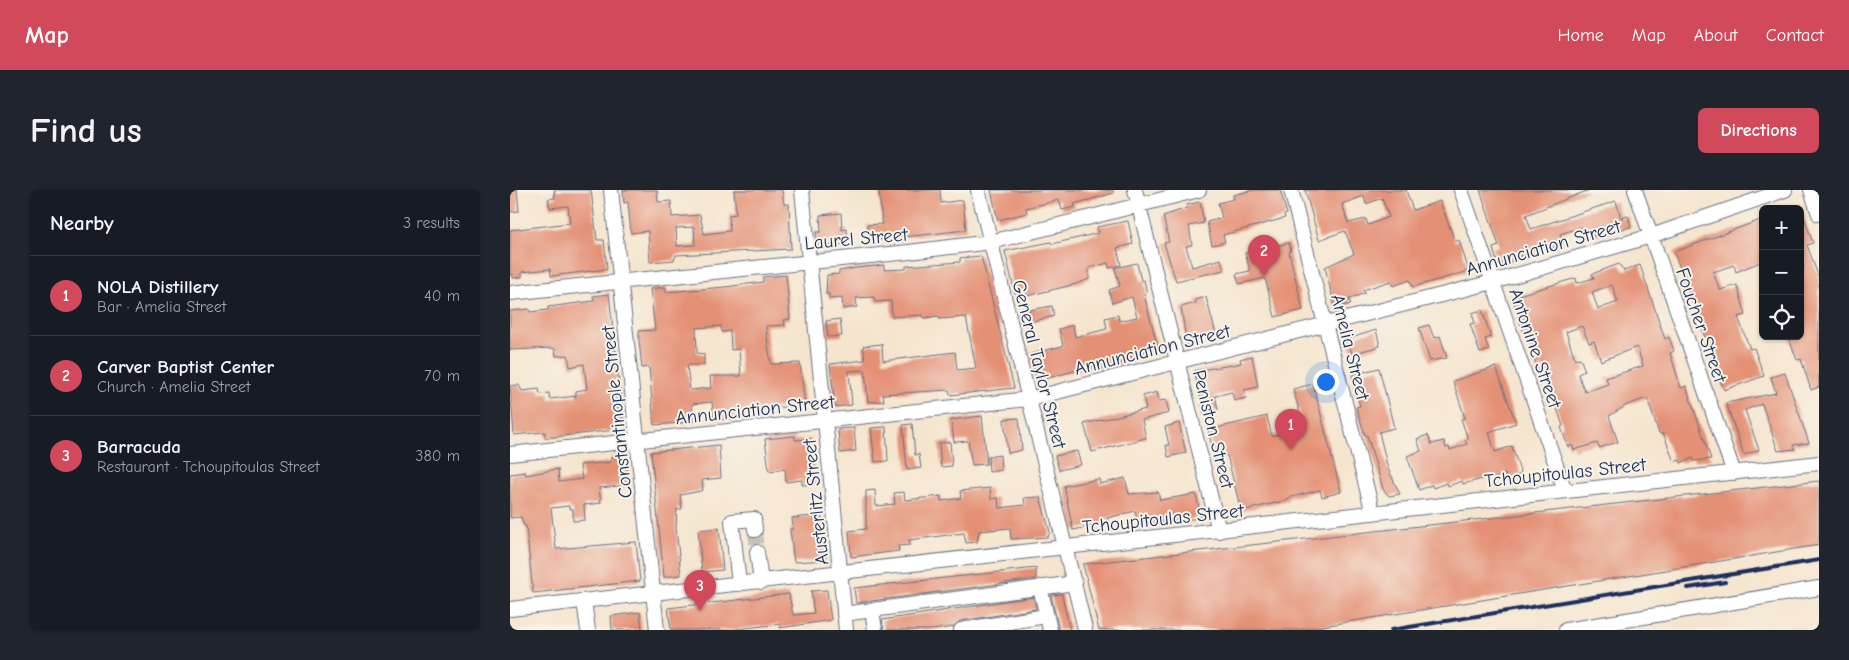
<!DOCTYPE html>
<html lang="en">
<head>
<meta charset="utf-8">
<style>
  :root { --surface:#171b24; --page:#20242c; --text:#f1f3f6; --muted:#9ea1a6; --line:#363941; --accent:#d1495b }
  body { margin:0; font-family:"Comic Neue",sans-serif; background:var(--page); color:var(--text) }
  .controls { position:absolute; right:15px; top:15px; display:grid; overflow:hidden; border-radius:8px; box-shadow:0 1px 4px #0004 }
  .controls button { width:45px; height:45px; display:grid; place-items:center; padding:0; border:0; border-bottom:1px solid var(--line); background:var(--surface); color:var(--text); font:25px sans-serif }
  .you { position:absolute; left:815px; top:191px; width:18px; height:18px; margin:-12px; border:4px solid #fff; border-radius:50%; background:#1a73e8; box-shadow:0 0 0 8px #1a73e833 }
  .badge { display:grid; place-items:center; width:32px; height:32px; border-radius:50%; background:var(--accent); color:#fff; font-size:16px; font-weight:700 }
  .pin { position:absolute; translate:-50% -41px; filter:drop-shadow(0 1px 2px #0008) }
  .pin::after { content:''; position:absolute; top:26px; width:18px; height:15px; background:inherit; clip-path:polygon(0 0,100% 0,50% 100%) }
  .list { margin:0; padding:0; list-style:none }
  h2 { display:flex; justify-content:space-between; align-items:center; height:65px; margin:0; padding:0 20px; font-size:21px }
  h2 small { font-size:16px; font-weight:400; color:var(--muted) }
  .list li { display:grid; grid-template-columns:32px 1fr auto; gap:15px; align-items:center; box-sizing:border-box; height:80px; padding:0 20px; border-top:1px solid var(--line) }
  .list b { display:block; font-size:19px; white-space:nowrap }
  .list p { margin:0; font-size:16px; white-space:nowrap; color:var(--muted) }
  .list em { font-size:16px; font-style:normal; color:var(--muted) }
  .icon { flex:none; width:28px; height:28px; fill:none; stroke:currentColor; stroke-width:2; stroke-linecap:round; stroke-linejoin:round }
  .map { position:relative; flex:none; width:1309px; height:440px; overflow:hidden; border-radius:8px }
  header { display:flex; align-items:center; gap:30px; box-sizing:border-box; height:70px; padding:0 25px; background:var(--accent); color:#fff }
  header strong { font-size:24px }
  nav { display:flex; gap:28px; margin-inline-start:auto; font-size:18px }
  .intro { display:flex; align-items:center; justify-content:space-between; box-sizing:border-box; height:120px; padding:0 30px }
  h1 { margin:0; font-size:35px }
  .button { padding:12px 22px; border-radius:8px; background:var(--accent); color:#fff; font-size:18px; font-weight:700 }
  main { display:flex; gap:30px; padding:0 30px }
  aside { flex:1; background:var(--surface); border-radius:8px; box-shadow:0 1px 4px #0004 }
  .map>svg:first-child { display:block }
</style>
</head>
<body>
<header>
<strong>Map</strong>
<nav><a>Home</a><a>Map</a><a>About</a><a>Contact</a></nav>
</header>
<div class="intro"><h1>Find us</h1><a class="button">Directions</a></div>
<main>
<aside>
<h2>Nearby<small>3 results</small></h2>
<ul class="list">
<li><span class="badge">1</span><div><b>NOLA Distillery</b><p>Bar · Amelia Street</p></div><em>40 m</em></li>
<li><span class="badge">2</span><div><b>Carver Baptist Center</b><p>Church · Amelia Street</p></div><em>70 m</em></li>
<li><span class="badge">3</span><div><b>Barracuda</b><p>Restaurant · Tchoupitoulas Street</p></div><em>380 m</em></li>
</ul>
</aside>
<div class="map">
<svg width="1309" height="440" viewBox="0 0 1309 440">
  <rect width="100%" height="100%" fill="#f7f3e8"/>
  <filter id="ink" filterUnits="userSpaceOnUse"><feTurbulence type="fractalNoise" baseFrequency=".02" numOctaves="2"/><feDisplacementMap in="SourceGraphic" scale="10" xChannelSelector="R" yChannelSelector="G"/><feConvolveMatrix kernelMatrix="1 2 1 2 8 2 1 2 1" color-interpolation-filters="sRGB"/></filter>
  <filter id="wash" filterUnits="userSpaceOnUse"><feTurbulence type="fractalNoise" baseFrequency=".0096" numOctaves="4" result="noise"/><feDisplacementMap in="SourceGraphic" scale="20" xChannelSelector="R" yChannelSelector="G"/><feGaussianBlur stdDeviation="1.12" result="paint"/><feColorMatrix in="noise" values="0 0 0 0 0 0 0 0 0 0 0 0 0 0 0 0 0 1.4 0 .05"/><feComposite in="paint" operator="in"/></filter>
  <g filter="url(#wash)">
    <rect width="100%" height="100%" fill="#f5e5ce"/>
    <g id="blocks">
      <path fill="#e49075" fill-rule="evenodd" d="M 0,0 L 7,0 L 9,21 L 0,22 Z
        M 44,0 L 81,0 L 87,50 L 94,50 L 97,79 L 41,86 L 40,79 L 12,82 L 12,87 L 3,88 L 3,84 L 0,85 L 0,40 L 60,33 L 58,16 L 40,18 L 38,9 L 45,8 Z
        M 113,0 L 147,0 L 148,12 L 161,11 L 162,27 L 190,25 L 194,44 L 220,41 L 219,25 L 226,24 L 224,0 L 272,0 L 274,14 L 279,14 L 281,59 L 166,65 L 164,70 L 140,72 L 138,41 L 121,43 L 118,12 L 114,13 ZM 184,37 L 185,55 L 167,56 L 166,38 Z
        M 369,0 L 430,0 L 431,13 L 453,10 L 456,40 L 359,51 L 357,35 L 372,34 Z
        M 481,0 L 603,0 L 604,3 L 564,14 L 565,17 L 552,20 L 549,10 L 516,18 L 517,23 L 488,30 Z
        M 744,0 L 770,0 L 777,24 L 774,25 L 775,28 L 713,45 L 715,52 L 702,55 L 697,32 L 712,28 L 708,13 L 724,9 L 723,5 Z
        M 795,0 L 896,0 L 903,20 L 930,11 L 945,52 L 949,50 L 959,81 L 903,97 L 900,90 L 883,96 L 881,91 L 853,100 L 855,103 L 839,109 L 841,114 L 825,118 L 815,77 L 844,64 L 835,41 L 809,50 ZM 854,6 L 856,14 L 872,8 L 879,27 L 858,35 L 856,29 L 838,33 L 832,14 Z
        M 970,0 L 1079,0 L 1016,25 L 1021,39 L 1106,11 L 1111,28 L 1118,26 L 1121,37 L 1075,48 L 1072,37 L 1050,44 L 1053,55 L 1007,67 L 1007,70 L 992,74 L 987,72 L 983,58 L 989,56 Z
        M 690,12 L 694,33 L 679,36 L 682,55 L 676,56 L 682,77 L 711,69 L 714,80 L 666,91 L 654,53 L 659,52 L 653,26 L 677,18 L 676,15 Z
        M 1292,21 L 1303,53 L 1297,55 L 1309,88 L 1309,197 L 1301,200 L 1291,169 L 1287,170 L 1278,146 L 1290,146 L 1290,80 L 1294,79 L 1290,66 Z
        M 331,23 L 332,40 L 337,39 L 338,54 L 308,56 L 306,42 L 311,42 L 310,25 Z
        M 1253,29 L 1253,71 L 1226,82 L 1224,75 L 1203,82 L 1210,100 L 1227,95 L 1236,125 L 1228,127 L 1240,159 L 1244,158 L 1254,186 L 1214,200 L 1164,62 Z
        M 618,31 L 623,54 L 607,58 L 611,75 L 599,78 L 598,73 L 579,78 L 579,89 L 566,94 L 517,106 L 515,100 L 505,103 L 495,61 L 541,52 L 542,54 L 589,43 L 587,37 Z
        M 779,53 L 781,61 L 779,62 L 793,120 L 765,127 L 755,88 L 729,94 L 726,84 L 740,81 L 735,63 Z
        M 471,66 L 504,198 L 440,205 L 439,200 L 373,204 L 374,211 L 358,212 L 355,180 L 339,181 L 342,215 L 325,217 L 320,174 L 355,170 L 353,156 L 372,154 L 373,171 L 445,162 L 447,180 L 466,178 L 456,127 L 429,129 L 429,126 L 413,128 L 412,125 L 382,127 L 381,111 L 365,112 L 364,107 L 346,108 L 347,117 L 333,119 L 332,108 L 319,109 L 319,104 L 316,104 L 317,85 L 329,84 L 329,81 L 346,78 L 374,75 L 374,80 L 396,79 L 396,76 L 450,72 L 450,68 Z
        M 627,73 L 631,91 L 634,90 L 637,104 L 634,105 L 649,162 L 591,179 L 590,174 L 527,191 L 520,164 L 553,156 L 549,139 L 563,135 L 565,147 L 597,139 L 595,128 L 608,125 L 609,131 L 627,127 L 622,107 L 602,113 L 599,100 L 610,96 L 605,78 Z
        M 1109,74 L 1114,81 L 1130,75 L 1155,149 L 1159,147 L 1164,161 L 1160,163 L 1171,198 L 1176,196 L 1201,269 L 1184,271 L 1183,268 L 1171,273 L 1170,270 L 1164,272 L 1154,245 L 1149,243 L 1137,208 L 1117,215 L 1099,226 L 1108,252 L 1089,258 L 1087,253 L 1064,260 L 1062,255 L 1058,257 L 1051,237 L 1053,236 L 1033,177 L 1028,179 L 1023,166 L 1026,165 L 1019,145 L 1015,147 L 1002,107 L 1066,88 L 1067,93 L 1084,88 L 1082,84 ZM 1102,95 L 1108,112 L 1088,119 L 1082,102 ZM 1072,136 L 1079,153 L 1084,151 L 1091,171 L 1127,157 L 1133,176 L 1096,188 L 1098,194 L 1075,202 L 1068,184 L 1075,181 L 1070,168 L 1065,169 L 1056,142 Z
        M 276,85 L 280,129 L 274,130 L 275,135 L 256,136 L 258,156 L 261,174 L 290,173 L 295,215 L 233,221 L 234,228 L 204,230 L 202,212 L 182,214 L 183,232 L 144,235 L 139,177 L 132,178 L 129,150 L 129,141 L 145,140 L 140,99 L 156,97 L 156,102 L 215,97 L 253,92 L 253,87 ZM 211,136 L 212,142 L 220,141 L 221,160 L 229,159 L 231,186 L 200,186 L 201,198 L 180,200 L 177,175 L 194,175 L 194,164 L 187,163 L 186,138 Z
        M 99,104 L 114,239 L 35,248 L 35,242 L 4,245 L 0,196 L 9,195 L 12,201 L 29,199 L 30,204 L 39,203 L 40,209 L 66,206 L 66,201 L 77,199 L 74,174 L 60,177 L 58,165 L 46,166 L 45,159 L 42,158 L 0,160 L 0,121 L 19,119 L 20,122 L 38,120 L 38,117 L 84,111 L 83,106 Z
        M 696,107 L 706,144 L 689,148 L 690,153 L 677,156 L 671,117 L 686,113 L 685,110 Z
        M 542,116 L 544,126 L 512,134 L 509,122 Z
        M 972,120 L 981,147 L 975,149 L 979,160 L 970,163 L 960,134 L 965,133 L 962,123 Z
        M 330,129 L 332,146 L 318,147 L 316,131 Z
        M 919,135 L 924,148 L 930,146 L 937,168 L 920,171 L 909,138 Z
        M 866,140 L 870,156 L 842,164 L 838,149 Z
        M 742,166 L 748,197 L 734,200 L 736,208 L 724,211 L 722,202 L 705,206 L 708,220 L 694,223 L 684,181 L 722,175 L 731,173 L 730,169 Z
        M 986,177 L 1006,233 L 979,242 L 985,262 L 1002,256 L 1011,284 L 997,289 L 995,284 L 981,289 L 980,287 L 953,294 L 952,291 L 938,296 L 937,293 L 923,298 L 922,295 L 909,300 L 897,266 L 911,261 L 907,249 L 918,245 L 921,254 L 934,251 L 936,258 L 939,257 L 940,260 L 957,254 L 955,250 L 958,249 L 951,229 L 955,228 L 943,191 Z
        M 869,178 L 884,238 L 869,242 L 878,279 L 890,304 L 879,306 L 873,299 L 857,245 L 855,245 L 846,217 L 850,216 L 842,185 Z
        M 1275,183 L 1299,253 L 1283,255 L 1285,259 L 1268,261 L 1252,214 L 1235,220 L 1249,260 L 1234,265 L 1216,213 L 1266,203 L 1261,187 Z
        M 803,194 L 831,302 L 812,307 L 810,300 L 778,308 L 778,310 L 731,321 L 717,265 L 705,268 L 698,240 L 757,226 L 762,246 L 794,238 L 783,199 Z
        M 647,202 L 649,211 L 656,210 L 659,223 L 632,230 L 636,248 L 582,262 L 574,234 L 636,219 L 633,206 Z
        M 472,226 L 477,274 L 462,275 L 458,251 L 444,252 L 441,230 Z
        M 509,228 L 512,260 L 498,263 L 494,229 Z
        M 669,233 L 676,263 L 658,267 L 656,255 L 659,255 L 655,237 Z
        M 402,234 L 405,265 L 409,264 L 411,278 L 397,280 L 393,235 Z
        M 376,237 L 378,271 L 365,272 L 361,238 Z
        M 344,238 L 346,261 L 330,263 L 328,239 Z
        M 285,246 L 285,250 L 301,249 L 306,294 L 292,295 L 292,290 L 276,292 L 275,279 L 259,281 L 255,249 Z
        M 440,252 L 442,276 L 431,277 L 429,253 Z
        M 209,255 L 211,288 L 192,290 L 193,299 L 191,301 L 170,305 L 172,319 L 167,319 L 166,338 L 171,385 L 154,387 L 141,262 Z
        M 567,261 L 571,275 L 549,280 L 545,266 Z
        M 490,265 L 491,280 L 479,282 L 478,267 Z
        M 116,266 L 119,295 L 89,298 L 91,313 L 74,315 L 75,330 L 63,331 L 63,319 L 59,319 L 59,316 L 41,318 L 46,359 L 126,352 L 130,391 L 23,403 L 16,336 L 14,336 L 11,327 L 0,328 L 0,284 L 15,282 L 16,285 L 48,279 L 49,292 L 72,289 L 70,275 L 101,272 L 101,267 Z
        M 615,288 L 619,304 L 648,302 L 650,310 L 686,304 L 691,328 L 628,335 L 625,321 L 597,328 L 598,333 L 563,340 L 554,296 L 589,289 L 590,294 Z
        M 1309,291 L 1309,355 L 788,440 L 589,440 L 573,374 Z
        M 480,298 L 481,309 L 488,308 L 489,318 L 515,315 L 514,308 L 530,307 L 540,342 L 538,347 L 501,349 L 500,338 L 469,341 L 467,352 L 456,353 L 454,343 L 399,350 L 400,355 L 388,356 L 389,361 L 341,367 L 339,341 L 356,339 L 356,301 L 365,300 L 366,316 L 385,314 L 384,303 L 394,302 L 395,310 L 431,306 L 431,311 L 451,308 L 450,301 Z
        M 304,326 L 311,326 L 316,370 L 284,372 L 280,339 L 283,339 L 282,328 Z
        M 209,338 L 213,380 L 192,382 L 188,340 Z
        M 526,378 L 526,389 L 346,413 L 344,398 Z
        M 317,400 L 321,430 L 270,438 L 270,434 L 219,440 L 161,440 L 158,418 L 279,404 L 283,425 L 304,423 L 301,401 Z
        M 552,404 L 555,419 L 560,440 L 549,440 L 541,405 Z
        M 523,407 L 526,419 L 450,431 L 443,437 L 422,440 L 374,440 L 372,430 Z
        M 130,422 L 132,440 L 102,440 L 101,426 Z"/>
    </g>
  </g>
  <g filter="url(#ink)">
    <use href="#blocks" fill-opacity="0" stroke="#676f85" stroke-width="1"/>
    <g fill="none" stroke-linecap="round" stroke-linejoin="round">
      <path stroke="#c9c1b8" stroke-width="14" stroke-dasharray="14 7" stroke-linecap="butt" d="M 245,340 L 247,362"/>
      <g stroke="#676f85" stroke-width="16">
        <path id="minor" d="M 101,0 L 147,440
          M 292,0 L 336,440
          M 468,0 L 575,439
          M 625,0 L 709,341
          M 781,0 L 863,323
          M 951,0 L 1055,301
          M 1125,0 L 1224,283
          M 1301,0 L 1309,24
          M 0,103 L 399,62 L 481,52 L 689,0
          M 0,264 L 519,209 L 983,92 L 1141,46 L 1275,0
          M 247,362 L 251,392
          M 229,394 L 222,331 L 244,329 L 245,340
          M 530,397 L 540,440
          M 74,411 L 78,440
          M 0,419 L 1309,273
          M 334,424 L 362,420
          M 365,440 L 362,420 L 565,393
          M 451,440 L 536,426
          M 1056,440 L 1309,398"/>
      </g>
      <use href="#minor" stroke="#fff" stroke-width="14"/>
      <path stroke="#1b2f5e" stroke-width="4" d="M 1178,398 L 1215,392
        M 881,440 L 1309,370"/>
    </g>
  </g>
  <g text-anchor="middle" stroke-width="4" stroke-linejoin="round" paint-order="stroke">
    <g font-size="19" fill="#1b2f5e" stroke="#f7f3e8">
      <text transform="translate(346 48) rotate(-5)" y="7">Laurel Street</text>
      <text transform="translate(1033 57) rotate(-16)" y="7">Annunciation Street</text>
      <text transform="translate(1192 135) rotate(71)" y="7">Foucher Street</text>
      <text transform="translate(841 157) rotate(76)" y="7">Amelia Street</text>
      <text transform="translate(1026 158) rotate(71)" y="7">Antonine Street</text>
      <text transform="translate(642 159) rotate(-14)" y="7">Annunciation Street</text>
      <text transform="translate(530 174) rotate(76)" y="7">General Taylor Street</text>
      <text transform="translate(245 219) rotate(-6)" y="7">Annunciation Street</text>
      <text transform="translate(106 222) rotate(-96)" y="7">Constantinople Street</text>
      <text transform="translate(704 239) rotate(76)" y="7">Peniston Street</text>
      <text transform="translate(1055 282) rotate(-6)" y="7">Tchoupitoulas Street</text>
      <text transform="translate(305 312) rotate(-96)" y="7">Austerlitz Street</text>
      <text transform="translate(653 328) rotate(-6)" y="7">Tchoupitoulas Street</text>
    </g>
  </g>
</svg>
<div class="controls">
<button>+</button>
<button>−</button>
<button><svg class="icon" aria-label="locate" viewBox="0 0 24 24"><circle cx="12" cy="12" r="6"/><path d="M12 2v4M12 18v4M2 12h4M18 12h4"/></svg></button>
</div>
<div class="you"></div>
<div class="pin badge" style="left:781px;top:260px">1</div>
<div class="pin badge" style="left:754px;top:86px">2</div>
<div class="pin badge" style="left:190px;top:421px">3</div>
</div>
</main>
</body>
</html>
